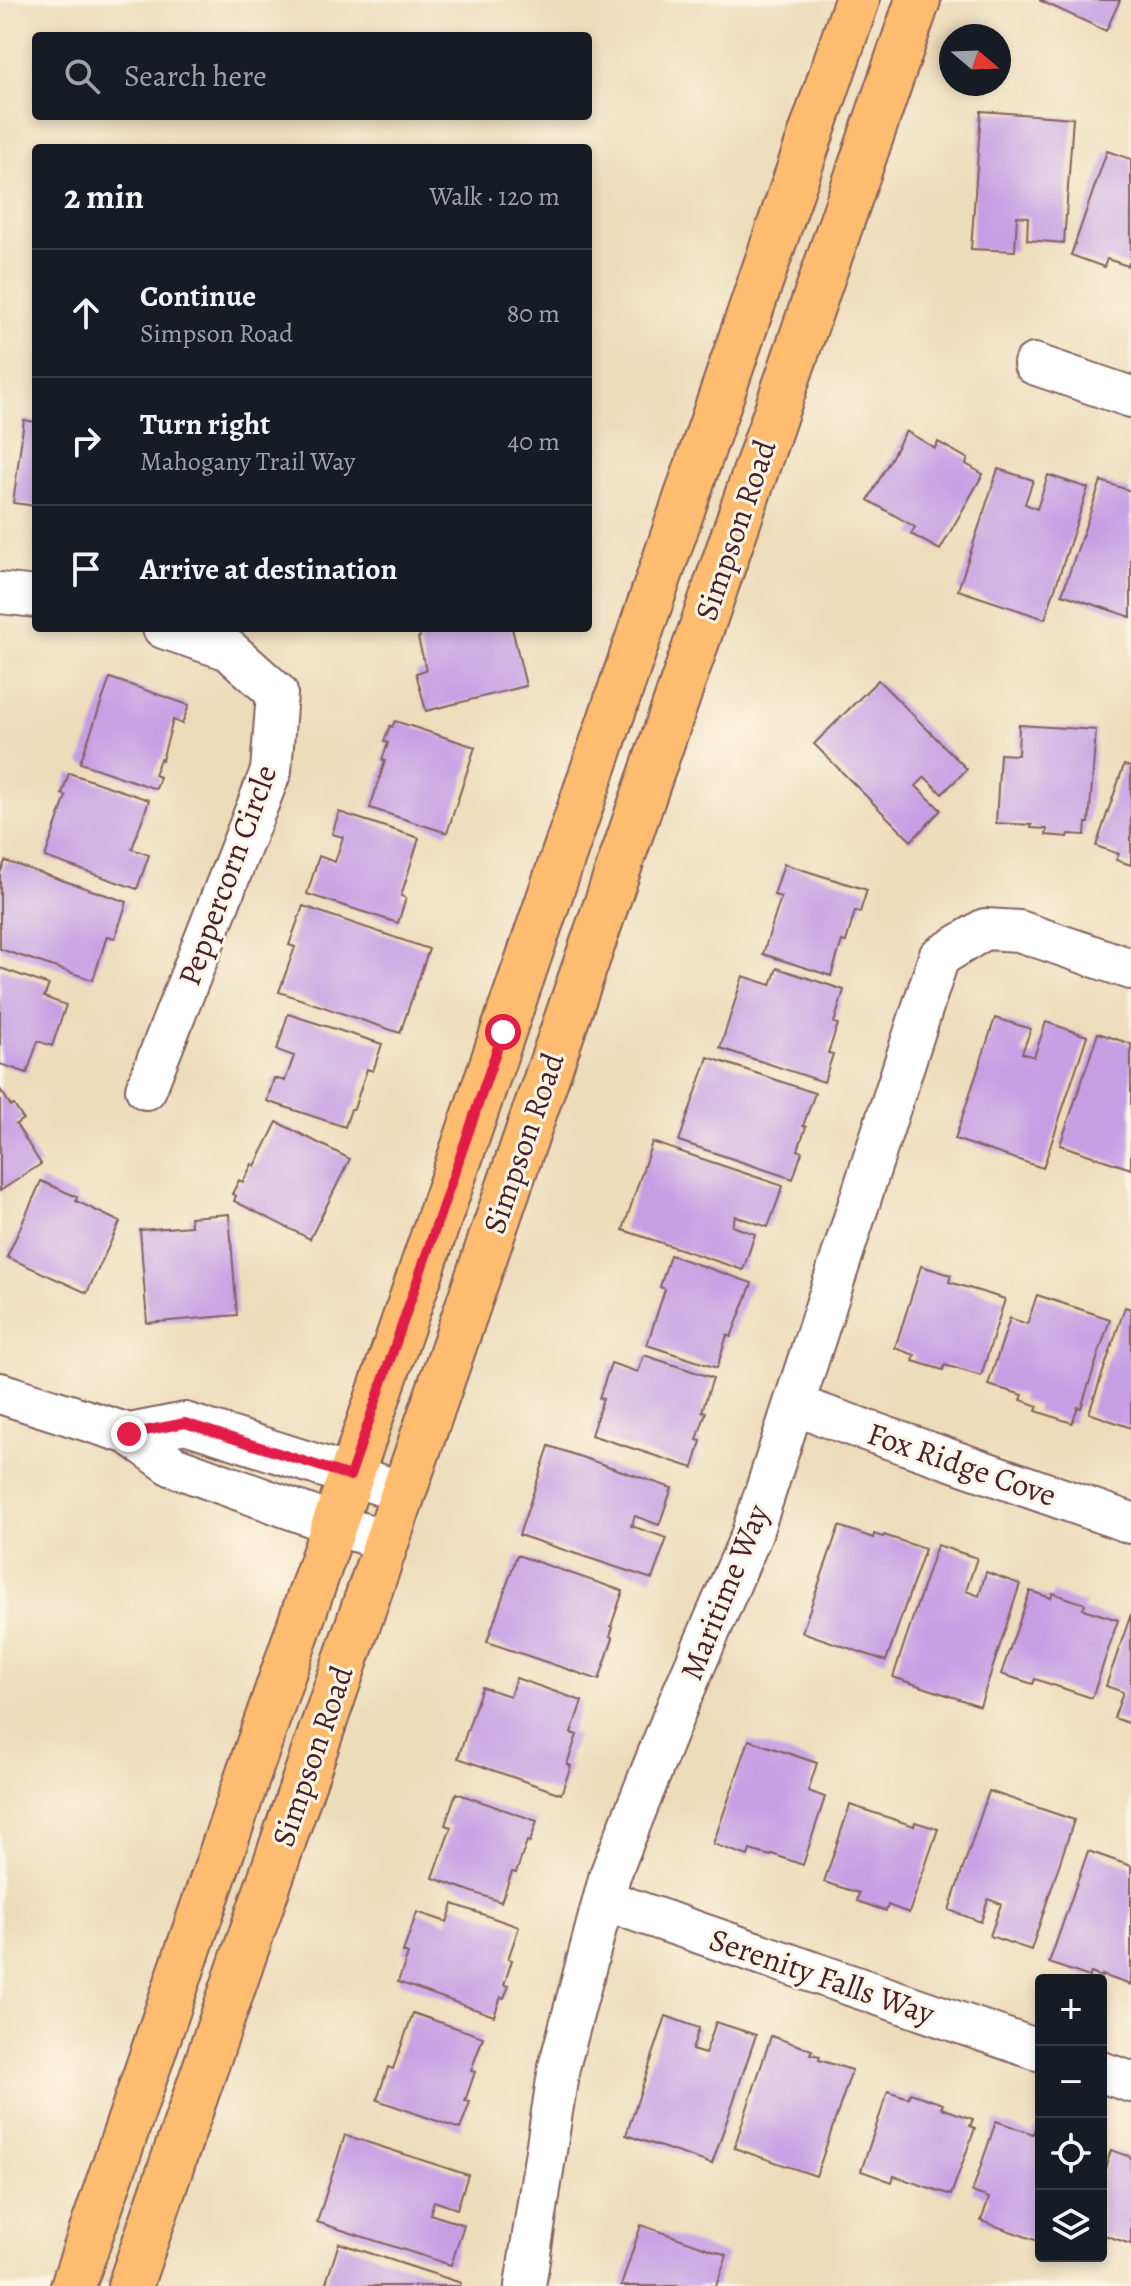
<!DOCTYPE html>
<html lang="en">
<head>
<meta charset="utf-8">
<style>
  :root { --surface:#171b24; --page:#20242c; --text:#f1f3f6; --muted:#9ea1a6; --line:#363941 }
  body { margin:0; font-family:Alegreya,serif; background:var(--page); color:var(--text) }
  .controls { position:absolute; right:24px; bottom:24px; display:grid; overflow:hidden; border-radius:8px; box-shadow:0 4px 12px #0003 }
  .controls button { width:72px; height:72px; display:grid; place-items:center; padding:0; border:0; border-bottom:2px solid var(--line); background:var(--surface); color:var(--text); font:40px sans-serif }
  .compass { position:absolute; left:939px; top:24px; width:72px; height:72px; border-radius:50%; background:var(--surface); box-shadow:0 4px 12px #0003; rotate:109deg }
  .stop { position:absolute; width:24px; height:24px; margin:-18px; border:6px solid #e11d48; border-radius:50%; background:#fff }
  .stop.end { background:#e11d48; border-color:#fff; box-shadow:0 2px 8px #0008 }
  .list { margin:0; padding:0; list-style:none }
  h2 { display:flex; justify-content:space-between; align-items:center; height:104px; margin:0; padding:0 32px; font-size:34px }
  h2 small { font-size:26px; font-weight:400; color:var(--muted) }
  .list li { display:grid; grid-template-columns:52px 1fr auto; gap:24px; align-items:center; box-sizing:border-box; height:128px; padding:0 32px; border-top:2px solid var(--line) }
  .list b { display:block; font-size:30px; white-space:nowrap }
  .list p { margin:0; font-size:26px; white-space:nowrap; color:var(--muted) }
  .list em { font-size:26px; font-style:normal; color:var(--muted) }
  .icon { flex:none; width:44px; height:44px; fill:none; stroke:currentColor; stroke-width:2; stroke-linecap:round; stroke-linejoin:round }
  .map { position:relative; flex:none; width:1131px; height:2286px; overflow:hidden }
  .search { position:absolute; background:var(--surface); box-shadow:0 4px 12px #0003; left:32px; top:32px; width:560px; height:88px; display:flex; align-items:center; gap:20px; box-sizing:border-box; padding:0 28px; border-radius:8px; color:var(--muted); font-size:30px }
  .panel { position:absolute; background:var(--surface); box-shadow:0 4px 12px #0003; left:32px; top:144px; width:560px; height:488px; border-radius:8px }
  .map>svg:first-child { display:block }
</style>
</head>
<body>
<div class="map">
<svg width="1131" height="2286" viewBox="0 0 1131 2286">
  <rect width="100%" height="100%" fill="#fcf5e5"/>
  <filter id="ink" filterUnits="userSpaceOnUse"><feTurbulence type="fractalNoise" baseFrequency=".0125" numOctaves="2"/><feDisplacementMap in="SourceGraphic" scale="16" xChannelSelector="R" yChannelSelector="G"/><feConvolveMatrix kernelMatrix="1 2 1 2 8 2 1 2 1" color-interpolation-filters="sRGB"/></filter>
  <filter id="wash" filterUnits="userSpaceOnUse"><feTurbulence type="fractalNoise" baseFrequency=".006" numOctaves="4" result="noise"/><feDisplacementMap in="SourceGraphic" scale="32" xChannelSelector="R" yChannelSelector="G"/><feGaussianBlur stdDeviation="1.8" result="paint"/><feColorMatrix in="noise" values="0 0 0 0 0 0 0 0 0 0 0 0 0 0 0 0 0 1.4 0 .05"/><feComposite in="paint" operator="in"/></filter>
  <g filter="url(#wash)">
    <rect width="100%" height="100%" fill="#eddcba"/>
    <g id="blocks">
      <path fill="#c59ee4" d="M 1039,0 L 1120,0 L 1106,31 Z
        M 981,111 L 1073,118 L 1064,243 L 1027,240 L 1028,217 L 1017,216 L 1015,251 L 971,249 Z
        M 1107,151 L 1131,159 L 1131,264 L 1129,263 L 1128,266 L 1107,259 L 1104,267 L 1071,255 Z
        M 24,420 L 36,422 L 36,506 L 13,503 Z
        M 906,431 L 935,448 L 938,442 L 968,459 L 966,464 L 983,474 L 940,550 L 911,534 L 915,527 L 868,500 Z
        M 998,469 L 1033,480 L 1025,504 L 1037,509 L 1048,475 L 1088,488 L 1045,619 L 958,590 Z
        M 1101,481 L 1131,491 L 1131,617 L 1062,594 Z
        M 418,628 L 512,628 L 526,686 L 426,711 L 416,673 L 426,670 L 418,638 L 420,637 Z
        M 110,678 L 189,705 L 182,724 L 173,720 L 162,760 L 160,759 L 154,775 L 160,777 L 156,789 L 80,763 Z
        M 878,680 L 967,769 L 942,794 L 925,777 L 916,786 L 941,810 L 911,841 L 814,744 Z
        M 395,721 L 475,747 L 447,833 L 370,808 L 385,761 L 382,760 L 388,743 L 384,741 L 390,726 L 392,727 Z
        M 1019,725 L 1096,730 L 1089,823 L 1086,823 L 1085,835 L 1069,834 L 1068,837 L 1046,835 L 1047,829 L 1031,828 L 1032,825 L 996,823 L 1000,754 L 1018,755 Z
        M 1124,765 L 1131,767 L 1131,865 L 1116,860 L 1119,854 L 1096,846 Z
        M 69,773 L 149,800 L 132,849 L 149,855 L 137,889 L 45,857 L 66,796 L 62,794 Z
        M 339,812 L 419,838 L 401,896 L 406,898 L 398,923 L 307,894 L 319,856 L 335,862 L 343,837 L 332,834 Z
        M 5,861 L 127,902 L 115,938 L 107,936 L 93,980 L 0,949 L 0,873 Z
        M 784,864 L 867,890 L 860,912 L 855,911 L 846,942 L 842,941 L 831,976 L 763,954 L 781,897 L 774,895 Z
        M 303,906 L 429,949 L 400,1033 L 279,992 L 295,947 L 289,945 Z
        M 0,968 L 49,985 L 44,997 L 66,1005 L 52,1046 L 38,1041 L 27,1073 L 0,1064 Z
        M 777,968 L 844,990 L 834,1023 L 838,1024 L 828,1053 L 833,1054 L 824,1082 L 720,1048 L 743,976 L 771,985 Z
        M 288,1014 L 382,1044 L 373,1071 L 367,1069 L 354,1109 L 351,1109 L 345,1127 L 267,1101 L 274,1078 L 285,1081 L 294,1056 L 277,1050 Z
        M 995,1018 L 1031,1029 L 1022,1053 L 1034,1057 L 1046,1022 L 1087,1036 L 1043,1168 L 955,1139 Z
        M 1098,1033 L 1131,1044 L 1131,1169 L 1060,1145 Z
        M 708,1057 L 815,1093 L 803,1126 L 806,1127 L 798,1150 L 802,1152 L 793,1179 L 679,1141 Z
        M 0,1089 L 11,1106 L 14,1105 L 23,1119 L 16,1124 L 41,1164 L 0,1191 Z
        M 277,1122 L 350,1159 L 310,1239 L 234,1201 L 236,1196 L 232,1194 L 239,1180 L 243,1182 L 252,1164 L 255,1166 Z
        M 652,1142 L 783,1186 L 768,1227 L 735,1216 L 732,1226 L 755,1234 L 743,1270 L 623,1230 Z
        M 41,1181 L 77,1197 L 76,1201 L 120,1222 L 87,1293 L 7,1257 Z
        M 229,1214 L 237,1315 L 147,1323 L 140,1230 L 191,1226 L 190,1217 Z
        M 670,1255 L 752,1283 L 731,1337 L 727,1335 L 717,1368 L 647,1345 L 665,1289 L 660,1287 Z
        M 921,1266 L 951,1275 L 949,1282 L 1005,1299 L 981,1376 L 945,1365 L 943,1370 L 913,1361 L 915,1355 L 895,1348 Z
        M 1037,1295 L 1110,1319 L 1081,1408 L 1078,1407 L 1072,1423 L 1036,1411 L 1038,1406 L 1021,1400 L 1023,1395 L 988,1385 L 1010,1318 L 1027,1324 Z
        M 1125,1307 L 1131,1309 L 1131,1428 L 1089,1413 Z
        M 644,1355 L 713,1378 L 702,1411 L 706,1412 L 697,1440 L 701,1441 L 693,1468 L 591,1435 L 603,1399 L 599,1398 L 611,1363 L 638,1372 Z
        M 549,1446 L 672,1488 L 659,1525 L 635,1516 L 631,1526 L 667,1538 L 652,1579 L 519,1535 Z
        M 839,1526 L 873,1538 L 874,1534 L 883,1537 L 884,1535 L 925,1549 L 886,1661 L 802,1632 Z
        M 937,1545 L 977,1558 L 966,1591 L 979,1596 L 986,1572 L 1020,1584 L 980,1706 L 893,1677 Z
        M 517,1555 L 623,1591 L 611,1626 L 613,1627 L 610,1636 L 613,1638 L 599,1680 L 487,1642 Z
        M 1030,1591 L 1051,1598 L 1053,1593 L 1085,1604 L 1083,1609 L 1118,1620 L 1092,1698 L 1035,1679 L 1033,1684 L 1001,1674 Z
        M 1131,1614 L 1131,1724 L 1114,1718 L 1123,1692 L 1106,1686 Z
        M 516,1678 L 582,1701 L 571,1733 L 577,1735 L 567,1764 L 571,1766 L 561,1794 L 458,1758 L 482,1687 L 510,1696 Z
        M 749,1740 L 817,1763 L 808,1791 L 825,1797 L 803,1865 L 772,1854 L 771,1856 L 750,1850 L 748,1856 L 713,1844 Z
        M 989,1791 L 1074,1820 L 1031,1950 L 990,1936 L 1001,1904 L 988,1899 L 981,1922 L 949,1910 Z
        M 456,1793 L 537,1821 L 530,1842 L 527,1841 L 516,1873 L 512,1872 L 501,1902 L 433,1878 L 451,1827 L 445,1825 Z
        M 850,1805 L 914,1826 L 915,1822 L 938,1829 L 909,1913 L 888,1905 L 886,1911 L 857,1901 L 859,1893 L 824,1882 Z
        M 1088,1851 L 1131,1866 L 1131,1985 L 1102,1975 L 1102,1977 L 1091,1973 L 1089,1977 L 1049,1963 Z
        M 453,1904 L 519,1927 L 508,1959 L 512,1960 L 504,1985 L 509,1986 L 504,1998 L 501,1997 L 494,2016 L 398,1982 L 408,1954 L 403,1952 L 417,1912 L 447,1922 Z
        M 413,2013 L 483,2037 L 471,2071 L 475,2072 L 465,2101 L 470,2102 L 460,2129 L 377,2100 L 388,2067 L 393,2069 Z
        M 666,2016 L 699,2028 L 692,2050 L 705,2054 L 716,2022 L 756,2035 L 712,2164 L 626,2135 Z
        M 771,2036 L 812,2050 L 810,2054 L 820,2056 L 819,2060 L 852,2070 L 816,2176 L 734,2148 Z
        M 888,2091 L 908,2098 L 910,2093 L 943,2104 L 941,2108 L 973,2119 L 970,2126 L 975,2128 L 951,2195 L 894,2176 L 892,2182 L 861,2171 Z
        M 996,2121 L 1033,2134 L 1035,2128 L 1041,2131 L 1041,2242 L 981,2221 L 989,2198 L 972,2192 Z
        M 345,2135 L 468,2175 L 457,2209 L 434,2201 L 430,2214 L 464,2225 L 451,2265 L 317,2222 Z
        M 1111,2150 L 1131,2157 L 1131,2244 L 1101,2234 L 1101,2181 Z
        M 641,2225 L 727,2255 L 716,2286 L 621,2286 Z
        M 339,2243 L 461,2283 L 460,2286 L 325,2286 Z"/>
    </g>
  </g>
  <g filter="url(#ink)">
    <use href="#blocks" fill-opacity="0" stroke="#83615d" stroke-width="2"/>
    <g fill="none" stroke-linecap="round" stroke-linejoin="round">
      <g stroke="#83615d" stroke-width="44">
        <path id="minor" d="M 1034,364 L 1131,397
          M 0,593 L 36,597
          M 146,1089 L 271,771 L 277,693 L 229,650 L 163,628
          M 0,1393 L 129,1434 L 173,1466 L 333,1524 L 386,1541
          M 794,1405 L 1131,1523
          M 129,1434 L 185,1423 L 403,1492
          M 604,1900 L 1041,2051
          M 1101,2072 L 1131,2082
          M 525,2286 L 559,2067 L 610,1875 L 679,1702 L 751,1536 L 939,957 L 985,929 L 1019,931 L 1131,969"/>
      </g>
      <g stroke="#83615d" stroke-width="48">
        <path id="major" d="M 73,2286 L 857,0
          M 130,2286 L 918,0"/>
      </g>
      <use href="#minor" stroke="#fff" stroke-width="40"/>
      <use href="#major" stroke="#fdbc6f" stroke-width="44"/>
    </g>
  </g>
  <g fill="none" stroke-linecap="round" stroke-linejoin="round" filter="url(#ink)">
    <path stroke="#e11d48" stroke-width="10" d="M 129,1434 L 185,1423 L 350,1476 L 503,1032"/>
  </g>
  <g text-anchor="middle" stroke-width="6" stroke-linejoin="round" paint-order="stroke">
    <g font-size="32" fill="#4a1f2b" stroke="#fcf5e5">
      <text transform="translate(735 530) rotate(-71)" y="11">Simpson Road</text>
      <text transform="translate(227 875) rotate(-70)" y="11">Peppercorn Circle</text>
      <text transform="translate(523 1143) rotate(-71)" y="11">Simpson Road</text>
      <text transform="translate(962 1464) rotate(19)" y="11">Fox Ridge Cove</text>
      <text transform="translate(724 1592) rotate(-68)" y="11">Maritime Way</text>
      <text transform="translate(312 1756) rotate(-71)" y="11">Simpson Road</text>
      <text transform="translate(822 1976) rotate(19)" y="11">Serenity Falls Way</text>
    </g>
  </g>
</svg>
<div class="controls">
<button>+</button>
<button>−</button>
<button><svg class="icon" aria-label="locate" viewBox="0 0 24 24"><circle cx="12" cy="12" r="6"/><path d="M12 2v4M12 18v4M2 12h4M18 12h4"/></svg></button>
<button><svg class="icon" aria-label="layers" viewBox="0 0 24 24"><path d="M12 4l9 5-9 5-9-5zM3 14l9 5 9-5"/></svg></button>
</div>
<svg class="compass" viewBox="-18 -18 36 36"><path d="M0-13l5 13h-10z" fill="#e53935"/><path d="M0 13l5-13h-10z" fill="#9ea1a6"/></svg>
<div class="stop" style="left:503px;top:1032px"></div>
<div class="stop end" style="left:129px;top:1434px"></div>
<div class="search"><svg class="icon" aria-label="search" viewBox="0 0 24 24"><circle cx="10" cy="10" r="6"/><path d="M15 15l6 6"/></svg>Search here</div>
<section class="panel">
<h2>2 min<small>Walk · 120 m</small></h2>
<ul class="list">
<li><svg class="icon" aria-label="ahead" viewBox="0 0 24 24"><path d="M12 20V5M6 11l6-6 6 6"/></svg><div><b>Continue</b><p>Simpson Road</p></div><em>80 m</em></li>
<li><svg class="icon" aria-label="right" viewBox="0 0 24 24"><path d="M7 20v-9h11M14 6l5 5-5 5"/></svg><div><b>Turn right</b><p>Mahogany Trail Way</p></div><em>40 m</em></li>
<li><svg class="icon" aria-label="arrive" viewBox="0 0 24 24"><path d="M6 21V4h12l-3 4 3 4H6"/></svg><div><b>Arrive at destination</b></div></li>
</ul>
</section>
</div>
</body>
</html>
